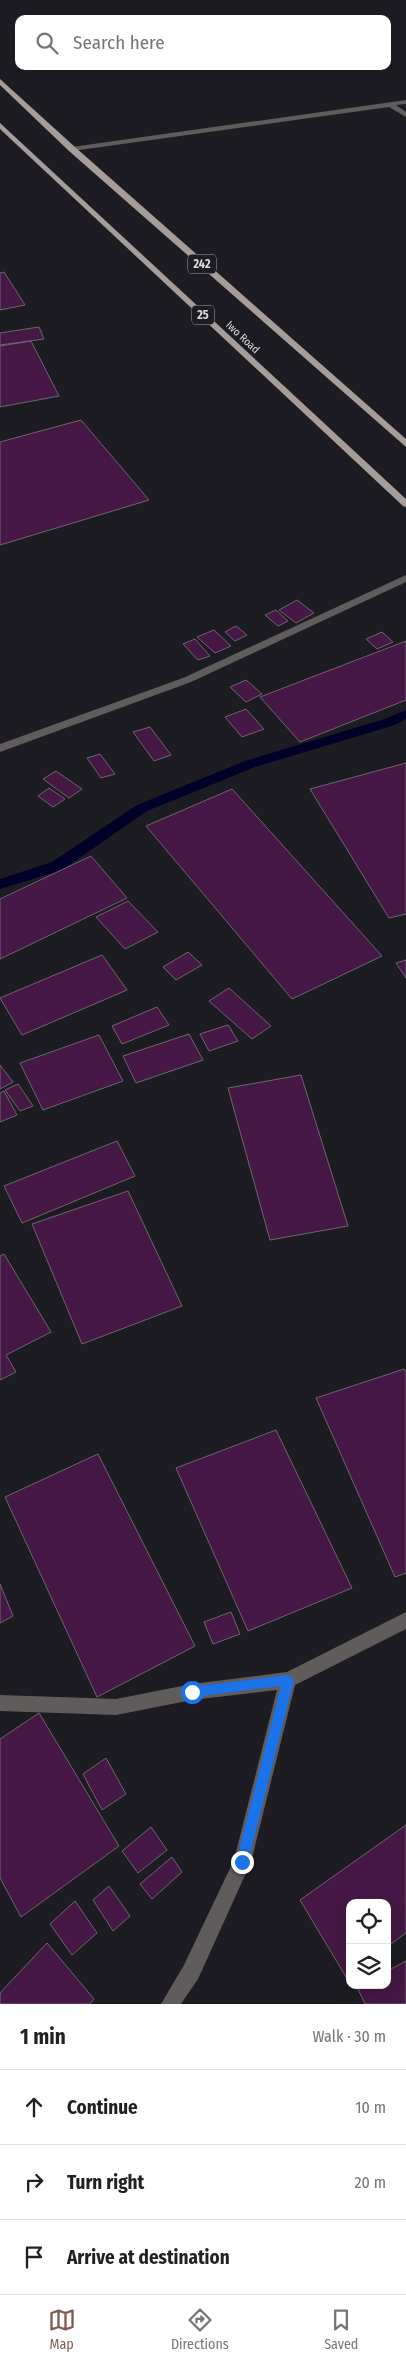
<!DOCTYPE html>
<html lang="en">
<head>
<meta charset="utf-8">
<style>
  :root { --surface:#fff; --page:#f2f2f2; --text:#202124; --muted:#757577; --line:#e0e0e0; --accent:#7f5a50 }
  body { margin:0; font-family:"Fira Sans Condensed",sans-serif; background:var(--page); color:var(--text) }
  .controls { position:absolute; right:15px; bottom:15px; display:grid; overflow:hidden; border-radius:10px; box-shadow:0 5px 20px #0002 }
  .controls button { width:45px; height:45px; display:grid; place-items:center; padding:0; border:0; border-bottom:1px solid var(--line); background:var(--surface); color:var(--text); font:25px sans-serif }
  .stop { position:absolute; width:15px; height:15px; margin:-11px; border:4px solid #1a73e8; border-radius:50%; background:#fff }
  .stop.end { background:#1a73e8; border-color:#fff; box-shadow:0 1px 5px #0008 }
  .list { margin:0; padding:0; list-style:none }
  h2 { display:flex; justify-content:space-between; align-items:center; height:65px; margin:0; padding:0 20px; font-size:21px }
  h2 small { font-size:16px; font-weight:400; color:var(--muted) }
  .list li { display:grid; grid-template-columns:32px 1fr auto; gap:15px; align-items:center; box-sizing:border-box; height:75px; padding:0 20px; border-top:1px solid var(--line) }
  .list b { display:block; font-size:19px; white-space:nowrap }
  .list em { font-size:16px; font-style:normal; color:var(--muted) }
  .icon { flex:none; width:28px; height:28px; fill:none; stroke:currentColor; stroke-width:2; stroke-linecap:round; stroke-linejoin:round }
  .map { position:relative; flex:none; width:406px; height:2004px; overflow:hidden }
  .search { position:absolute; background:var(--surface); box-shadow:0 5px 20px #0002; left:15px; right:15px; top:15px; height:55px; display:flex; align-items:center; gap:12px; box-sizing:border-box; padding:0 18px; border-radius:10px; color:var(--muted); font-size:19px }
  .sheet { height:290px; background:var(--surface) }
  nav { display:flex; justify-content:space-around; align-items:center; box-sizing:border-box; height:70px; border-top:1px solid var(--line); background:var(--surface); font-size:14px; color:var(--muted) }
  nav a { display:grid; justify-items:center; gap:2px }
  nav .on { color:var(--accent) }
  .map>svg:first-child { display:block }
</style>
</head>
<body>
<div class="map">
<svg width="406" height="2004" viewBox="0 0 406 2004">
  <rect width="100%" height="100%" fill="#1c1c22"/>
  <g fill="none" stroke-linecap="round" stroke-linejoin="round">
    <path fill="#000029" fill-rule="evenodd" d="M 406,710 L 406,719 L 395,725 L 255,767 L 147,811 L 62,870 L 0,889 L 0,879 L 52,862 L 137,805 L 245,761 L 385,719 Z"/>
  </g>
  <path fill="#451845" stroke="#6e676e" d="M 4,272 L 25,305 L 0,310 L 0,273 Z
    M 39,327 L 44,339 L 0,345 L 0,333 Z
    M 31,341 L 59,396 L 0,407 L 0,346 Z
    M 81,420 L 149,500 L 0,545 L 0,442 Z
    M 297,600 L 314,613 L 296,623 L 279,610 Z
    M 276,610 L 288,621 L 278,626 L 265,615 Z
    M 236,626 L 247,635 L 235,641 L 225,632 Z
    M 214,630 L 231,646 L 215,653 L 197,637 Z
    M 382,632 L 393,642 L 377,649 L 366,639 Z
    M 195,639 L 210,656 L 198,660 L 183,644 Z
    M 406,641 L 406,700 L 300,742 L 260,697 Z
    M 246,680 L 262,694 L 246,702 L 230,687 Z
    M 246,709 L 264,729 L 242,737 L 225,717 Z
    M 150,727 L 171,755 L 154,761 L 133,732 Z
    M 100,754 L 115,774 L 101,778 L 87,758 Z
    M 406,763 L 406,914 L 389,918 L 310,789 Z
    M 56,771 L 82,789 L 69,798 L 43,779 Z
    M 49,788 L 65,799 L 53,807 L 38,796 Z
    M 232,789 L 382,956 L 292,999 L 146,826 Z
    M 91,856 L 127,898 L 0,959 L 0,899 Z
    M 128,901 L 158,932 L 125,949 L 96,917 Z
    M 188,952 L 202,965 L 176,980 L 163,967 Z
    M 102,955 L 127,990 L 22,1035 L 0,998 Z
    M 406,960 L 406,978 L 396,963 Z
    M 229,988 L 271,1026 L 252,1039 L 209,1001 Z
    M 157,1007 L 169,1025 L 122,1044 L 112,1026 Z
    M 228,1025 L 238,1041 L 209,1051 L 200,1034 Z
    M 189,1034 L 203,1060 L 136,1083 L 123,1056 Z
    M 99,1035 L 123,1081 L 43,1110 L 20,1063 Z
    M 0,1065 L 13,1082 L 0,1089 Z
    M 301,1075 L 348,1226 L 270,1240 L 228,1088 Z
    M 18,1084 L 33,1106 L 20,1111 L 5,1090 Z
    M 4,1091 L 17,1115 L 0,1122 L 0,1093 Z
    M 117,1141 L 135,1176 L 22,1223 L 4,1186 Z
    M 128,1191 L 182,1306 L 82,1344 L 32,1224 Z
    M 4,1254 L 51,1332 L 6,1355 L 16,1372 L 0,1380 L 0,1256 Z
    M 404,1369 L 406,1373 L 406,1573 L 395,1577 L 316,1398 Z
    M 276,1430 L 352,1588 L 248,1631 L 176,1468 Z
    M 98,1454 L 195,1646 L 97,1697 L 5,1497 Z
    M 0,1584 L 13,1616 L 0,1623 Z
    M 231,1612 L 240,1634 L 213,1644 L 204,1622 Z
    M 39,1713 L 119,1846 L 21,1917 L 0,1878 L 0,1739 Z
    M 106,1758 L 126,1794 L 102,1810 L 83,1774 Z
    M 406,1825 L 406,1933 L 387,1947 L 387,1903 L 350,1903 L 350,1974 L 346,1977 L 300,1900 Z
    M 151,1827 L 167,1850 L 138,1873 L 122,1851 Z
    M 172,1857 L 182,1872 L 152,1899 L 140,1884 Z
    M 109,1886 L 130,1916 L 113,1931 L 93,1900 Z
    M 75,1901 L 97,1933 L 72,1955 L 50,1924 Z
    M 47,1943 L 94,1999 L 90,2004 L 0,2004 L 0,1993 Z
    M 406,1961 L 406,2004 L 365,2004 L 357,1987 L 361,1985 L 387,1985 L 387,1971 Z"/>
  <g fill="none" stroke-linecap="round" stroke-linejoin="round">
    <path fill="#605c5b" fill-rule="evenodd" d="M 406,100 L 406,104 L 396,105 L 406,112 L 406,117 L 389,107 L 72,151 L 68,149 L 72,147 Z
      M 406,575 L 406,582 L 191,682 L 0,752 L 0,744 L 183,678 Z
      M 406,1612 L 406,1629 L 295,1685 L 251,1862 L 198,1979 L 181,2004 L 161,2004 L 184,1965 L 234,1860 L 277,1690 L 192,1700 L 116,1715 L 0,1711 L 0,1695 L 116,1699 L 192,1684 L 287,1672 Z"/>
    <path fill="#a69d9b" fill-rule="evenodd" d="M 0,79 L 75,147 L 406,439 L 406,447 L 69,151 L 0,85 Z
      M 0,123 L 406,499 L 406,507 L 403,506 L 0,129 Z"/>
  </g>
  <path fill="#1a73e8" d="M 288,1675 L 294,1680 L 248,1862 L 246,1866 L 242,1868 L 238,1866 L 236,1862 L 281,1686 L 192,1697 L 186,1692 L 192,1687 Z"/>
  <g text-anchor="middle" stroke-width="4" stroke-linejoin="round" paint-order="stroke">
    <g font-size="11" fill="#dcdce1" stroke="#1c1c22">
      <text transform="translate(243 337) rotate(43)" y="4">Iwo Road</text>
    </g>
    <g fill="#1c1c22" stroke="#a2a2a8" stroke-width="1">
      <rect x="188" y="254.5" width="28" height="19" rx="4"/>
      <rect x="192" y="305.5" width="22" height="19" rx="4"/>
    </g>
    <g font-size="12" font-weight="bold" fill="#dcdce1">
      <text x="202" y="268">242</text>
      <text x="203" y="319">25</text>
    </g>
  </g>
</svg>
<div class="controls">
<button><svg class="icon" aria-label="locate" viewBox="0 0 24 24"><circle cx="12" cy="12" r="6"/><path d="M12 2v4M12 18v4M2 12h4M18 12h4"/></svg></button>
<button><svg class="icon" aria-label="layers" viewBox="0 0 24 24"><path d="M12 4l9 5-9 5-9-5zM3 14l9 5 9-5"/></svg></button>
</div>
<div class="stop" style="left:192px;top:1692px"></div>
<div class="stop end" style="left:242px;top:1862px"></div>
<div class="search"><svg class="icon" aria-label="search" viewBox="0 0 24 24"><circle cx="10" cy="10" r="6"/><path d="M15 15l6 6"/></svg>Search here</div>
</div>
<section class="sheet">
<h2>1 min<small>Walk · 30 m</small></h2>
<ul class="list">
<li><svg class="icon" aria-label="ahead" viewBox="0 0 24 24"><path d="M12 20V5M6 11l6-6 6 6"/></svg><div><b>Continue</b></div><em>10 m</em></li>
<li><svg class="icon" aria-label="right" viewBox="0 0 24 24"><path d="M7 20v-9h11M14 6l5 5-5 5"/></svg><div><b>Turn right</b></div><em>20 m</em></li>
<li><svg class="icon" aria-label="arrive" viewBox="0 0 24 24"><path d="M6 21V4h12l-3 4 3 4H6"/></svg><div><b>Arrive at destination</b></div></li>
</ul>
</section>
<nav>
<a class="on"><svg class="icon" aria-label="map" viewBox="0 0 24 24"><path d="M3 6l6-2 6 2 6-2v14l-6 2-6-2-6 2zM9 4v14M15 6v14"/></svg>Map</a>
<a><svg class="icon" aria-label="directions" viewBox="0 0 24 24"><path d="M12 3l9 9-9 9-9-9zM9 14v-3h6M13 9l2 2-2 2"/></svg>Directions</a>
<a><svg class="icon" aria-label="saved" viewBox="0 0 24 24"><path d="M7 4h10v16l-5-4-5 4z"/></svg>Saved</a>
</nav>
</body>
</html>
